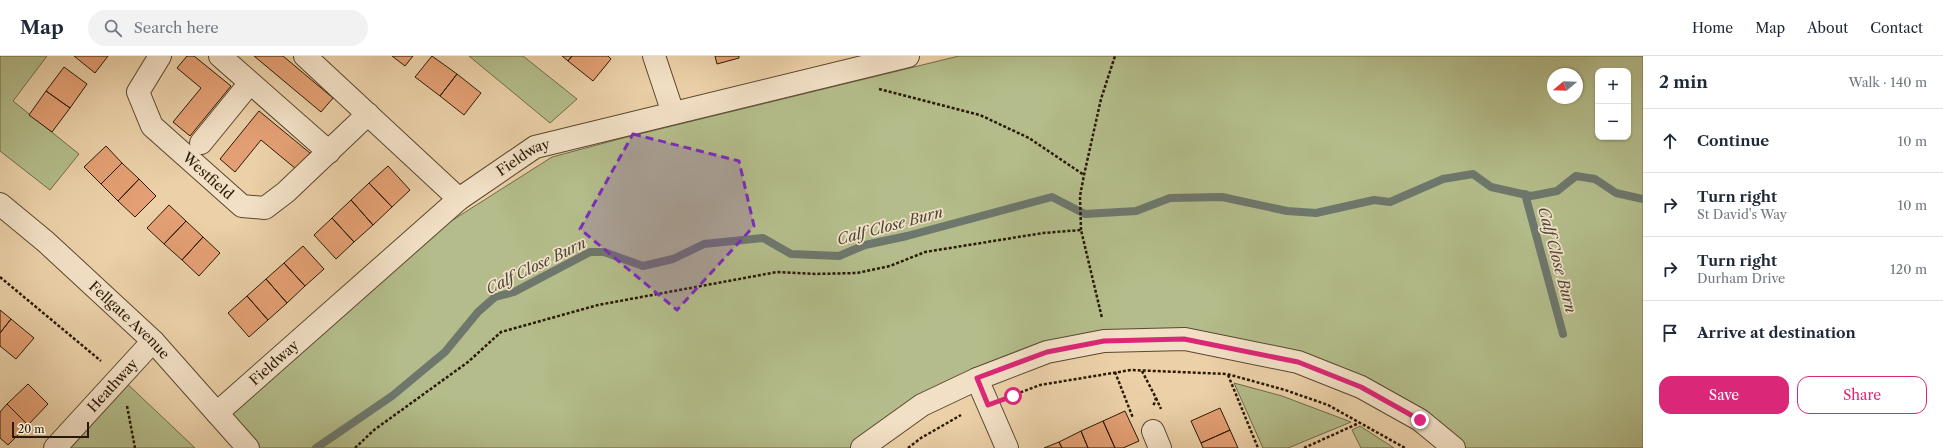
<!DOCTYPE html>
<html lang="en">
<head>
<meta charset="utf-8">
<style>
  :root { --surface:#fff; --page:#f2f2f3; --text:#1f2937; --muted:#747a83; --line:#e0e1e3; --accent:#db2777 }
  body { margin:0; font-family:"Libre Caslon Text",serif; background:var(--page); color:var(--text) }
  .controls { position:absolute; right:12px; top:12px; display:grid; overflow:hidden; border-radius:8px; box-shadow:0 1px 3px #0004 }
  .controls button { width:36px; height:36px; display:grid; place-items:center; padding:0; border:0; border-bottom:1px solid var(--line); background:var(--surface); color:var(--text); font:20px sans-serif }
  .compass { position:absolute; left:1547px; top:12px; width:36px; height:36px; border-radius:50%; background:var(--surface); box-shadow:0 1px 3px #0004; rotate:251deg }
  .scale { position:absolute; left:12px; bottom:10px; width:77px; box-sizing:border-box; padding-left:4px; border:2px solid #2a1a05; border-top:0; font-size:11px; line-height:14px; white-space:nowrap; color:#2a1a05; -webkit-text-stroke:3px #f2e0c6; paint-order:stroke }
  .stop { position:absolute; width:12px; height:12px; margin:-9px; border:3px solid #db2777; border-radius:50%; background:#fff }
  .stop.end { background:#db2777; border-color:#fff; box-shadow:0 1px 4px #0008 }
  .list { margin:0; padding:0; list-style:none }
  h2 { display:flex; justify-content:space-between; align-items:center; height:52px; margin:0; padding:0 16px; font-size:17px }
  h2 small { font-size:13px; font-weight:400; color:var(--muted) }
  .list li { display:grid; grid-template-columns:26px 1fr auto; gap:12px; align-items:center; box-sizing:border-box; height:64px; padding:0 16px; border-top:1px solid var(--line) }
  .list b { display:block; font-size:15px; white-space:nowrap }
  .list p { margin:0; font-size:13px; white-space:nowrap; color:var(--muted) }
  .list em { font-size:13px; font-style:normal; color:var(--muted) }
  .actions { display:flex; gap:8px; padding:12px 16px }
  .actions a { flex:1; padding:9px 0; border:1px solid var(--accent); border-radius:12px; text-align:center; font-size:14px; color:var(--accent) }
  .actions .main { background:var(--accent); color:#fff }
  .icon { flex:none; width:22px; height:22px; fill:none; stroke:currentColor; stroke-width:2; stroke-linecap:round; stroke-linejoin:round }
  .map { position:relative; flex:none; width:1643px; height:392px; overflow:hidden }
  header { display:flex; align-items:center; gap:24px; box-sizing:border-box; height:56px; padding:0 20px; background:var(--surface); border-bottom:1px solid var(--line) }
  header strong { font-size:19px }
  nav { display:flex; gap:22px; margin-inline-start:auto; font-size:14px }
  .search { width:280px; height:36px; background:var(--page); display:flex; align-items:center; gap:10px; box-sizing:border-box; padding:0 14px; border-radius:22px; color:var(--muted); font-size:15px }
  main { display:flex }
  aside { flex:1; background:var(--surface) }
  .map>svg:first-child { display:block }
</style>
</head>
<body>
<header>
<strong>Map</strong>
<div class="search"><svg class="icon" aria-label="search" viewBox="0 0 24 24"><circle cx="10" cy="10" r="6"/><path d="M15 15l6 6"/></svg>Search here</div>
<nav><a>Home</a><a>Map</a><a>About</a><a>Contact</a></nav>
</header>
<main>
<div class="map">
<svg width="1643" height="392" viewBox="0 0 1643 392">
  <rect width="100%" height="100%" fill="#ebd0a8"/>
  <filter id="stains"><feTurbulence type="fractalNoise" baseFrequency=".005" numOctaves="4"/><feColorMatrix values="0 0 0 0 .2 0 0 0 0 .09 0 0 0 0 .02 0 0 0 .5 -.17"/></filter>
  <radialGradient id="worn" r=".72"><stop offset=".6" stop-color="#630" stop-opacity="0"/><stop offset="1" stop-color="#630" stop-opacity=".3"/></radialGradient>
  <path fill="#b3bc8a" stroke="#6e6b48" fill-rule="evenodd" d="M 0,0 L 47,0 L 13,45 L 79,98 L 50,134 L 0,95 Z
    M 469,0 L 523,0 L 577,43 L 550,67 Z
    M 959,0 L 1643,0 L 1643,392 L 1454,392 L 1361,331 L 1184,283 L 1047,296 L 862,392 L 248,392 L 217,357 L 437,174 L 552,101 L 623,82 ZM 1598,15 L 1628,15 L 1628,81 L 1598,81 ZM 1553,18 L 1577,18 L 1577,42 L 1553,42 Z
    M 121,322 L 195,392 L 55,392 Z
    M 1234,327 L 1282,340 L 1351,366 L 1288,392 L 1263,392 Z
    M 1360,370 L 1394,392 L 1361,392 L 1352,374 Z"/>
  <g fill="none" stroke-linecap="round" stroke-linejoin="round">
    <path stroke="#6e776c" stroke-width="8" d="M 1525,138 L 1563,278
      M 316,392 L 392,340 L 445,296 L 478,256 L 495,241 L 514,236 L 590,196 L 604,196 L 643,210 L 673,203 L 704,188 L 763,182 L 791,198 L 839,200 L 865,189 L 907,180 L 1052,141 L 1085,158 L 1136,155 L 1170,142 L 1222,141 L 1287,155 L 1316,157 L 1374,144 L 1390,146 L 1443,123 L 1473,118 L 1491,131 L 1531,140 L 1557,135 L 1576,120 L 1595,123 L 1616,137 L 1643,143"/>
  </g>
  <path fill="#e4a074" stroke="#2a1a05" d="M 74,0 L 108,0 L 95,17 Z
    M 187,0 L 194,0 L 231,30 L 190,80 L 173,66 L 201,32 L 177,12 Z
    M 254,0 L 283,0 L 333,42 L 321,56 Z
    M 392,0 L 413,0 L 405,10 Z
    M 432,0 L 457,18 L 440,40 L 415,21 Z
    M 562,0 L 572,0 L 568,5 Z
    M 572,0 L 608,0 L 611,3 L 593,25 L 568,5 Z
    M 715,0 L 739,0 L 739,2 L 717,8 Z
    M 64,11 L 87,28 L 70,52 L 46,35 Z
    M 457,18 L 481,37 L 464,59 L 440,40 Z
    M 46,35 L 70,52 L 52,76 L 29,59 Z
    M 259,55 L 310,97 L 296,113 L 261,84 L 235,116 L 220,103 Z
    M 106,90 L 122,107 L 101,128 L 84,111 Z
    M 122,107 L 139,123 L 118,145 L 101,128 Z
    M 388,110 L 410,134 L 392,151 L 369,127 Z
    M 139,123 L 156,140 L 135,161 L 118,145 Z
    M 369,127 L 392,151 L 373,169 L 351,144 Z
    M 351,144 L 373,169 L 354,186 L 332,162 Z
    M 169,149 L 186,165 L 164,188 L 147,172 Z
    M 332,162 L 354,186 L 336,203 L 314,179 Z
    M 186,165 L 203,181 L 182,204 L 164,188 Z
    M 203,181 L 220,197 L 199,220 L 182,204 Z
    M 303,190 L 324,213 L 305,230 L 284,207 Z
    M 284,207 L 305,230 L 287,247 L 266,223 Z
    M 266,223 L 287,247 L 268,264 L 247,240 Z
    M 247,240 L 268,264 L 249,281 L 228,257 Z
    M 0,254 L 11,263 L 0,277 Z
    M 11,263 L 34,282 L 16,303 L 0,290 L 0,277 Z
    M 28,328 L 48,348 L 28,369 L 7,348 Z
    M 7,348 L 28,369 L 8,389 L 0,382 L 0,356 Z
    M 1220,352 L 1230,374 L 1201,387 L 1191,365 Z
    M 1125,355 L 1139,385 L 1123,392 L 1115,392 L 1103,365 Z
    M 1103,365 L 1115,392 L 1088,392 L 1081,375 Z
    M 1230,374 L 1238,392 L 1203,392 L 1201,387 Z
    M 1081,375 L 1088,392 L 1062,392 L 1059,386 Z
    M 1059,386 L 1062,392 L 1044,392 Z"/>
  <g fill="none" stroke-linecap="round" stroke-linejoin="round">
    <g stroke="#5a482e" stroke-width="24">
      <g id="minor">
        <path id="s1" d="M 160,0 L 138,36 L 152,70 L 242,150 L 265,152 L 286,136 L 368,58"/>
        <path d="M 220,0 L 329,96"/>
        <path d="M 305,0 L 459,143"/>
        <path d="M 654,0 L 673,57"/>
        <path d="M 201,87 L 250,27"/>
        <path id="s2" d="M 0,148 L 46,186 L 153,285 L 248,392"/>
        <path d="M 977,323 L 1007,392"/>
        <path id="s3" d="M 217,357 L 459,143 L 535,91 L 908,0"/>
        <path d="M 1153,375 L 1160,392"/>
        <path id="s4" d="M 55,392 L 153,285"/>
        <path d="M 862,392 L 922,349 L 977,323 L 1047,296 L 1104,285 L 1185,283 L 1298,306 L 1361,331 L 1420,364 L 1454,392"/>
      </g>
    </g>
    <path stroke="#2a1a05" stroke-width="2.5" stroke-dasharray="3 2" stroke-linecap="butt" d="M 879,33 L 980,59 L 1029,82 L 1084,119
      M 1081,174 L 1080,140 L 1084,119 L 1101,43 L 1115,0
      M 0,221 L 101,305
      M 1142,315 L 1156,342 L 1153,351
      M 1115,316 L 1133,362
      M 1228,319 L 1258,392
      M 1011,340 L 1040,329 L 1131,314 L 1227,318 L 1285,334 L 1328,349 L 1405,392
      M 1156,342 L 1161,353
      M 127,350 L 135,392
      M 355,392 L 374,374 L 468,306 L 501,276 L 598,249 L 777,216 L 815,218 L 857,217 L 890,210 L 925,196 L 1043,177 L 1081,174 L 1102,262
      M 908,392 L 921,382 L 961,359
      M 1304,392 L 1359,367"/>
    <use href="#minor" stroke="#f2e0c6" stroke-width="22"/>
  </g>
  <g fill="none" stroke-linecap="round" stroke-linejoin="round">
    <path stroke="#db2777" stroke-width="5" d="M 1013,340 L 988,349 L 977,322 L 1047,296 L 1104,285 L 1184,283 L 1298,306 L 1361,331 L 1420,364"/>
  </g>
  <path fill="#7b2cbf" fill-opacity="0.2" stroke="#7b2cbf" stroke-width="3" stroke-dasharray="8 5" stroke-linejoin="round" d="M 633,78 L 739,105 L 754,170 L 677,254 L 580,173 Z"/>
  <g text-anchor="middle" stroke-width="3.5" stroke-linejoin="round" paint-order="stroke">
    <g font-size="14" fill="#2a1a05" stroke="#f2e0c6">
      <text dy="5" stroke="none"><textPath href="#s3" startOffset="400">Fieldway</textPath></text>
      <text dy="5" stroke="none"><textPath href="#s1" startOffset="154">Westfield</textPath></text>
      <text dy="5" stroke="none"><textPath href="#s2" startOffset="174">Fellgate Avenue</textPath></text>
      <text dy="5" stroke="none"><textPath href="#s3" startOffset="76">Fieldway</textPath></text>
      <text dy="5" stroke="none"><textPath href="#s4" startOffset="85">Heathway</textPath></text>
    </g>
    <g font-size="15" font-style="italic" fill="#4c4839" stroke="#f2e0c6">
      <text transform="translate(890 170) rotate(-15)" y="5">Calf Close Burn</text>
      <text transform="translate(1557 204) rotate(75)" y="5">Calf Close Burn</text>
      <text transform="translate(536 210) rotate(-26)" y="5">Calf Close Burn</text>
    </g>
  </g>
  <rect width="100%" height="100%" filter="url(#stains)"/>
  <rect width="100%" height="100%" fill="url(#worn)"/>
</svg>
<div class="controls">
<button>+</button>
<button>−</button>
</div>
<svg class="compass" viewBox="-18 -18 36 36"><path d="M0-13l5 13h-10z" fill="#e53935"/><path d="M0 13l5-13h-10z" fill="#747a83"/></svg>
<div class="scale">20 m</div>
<div class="stop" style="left:1013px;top:340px"></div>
<div class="stop end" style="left:1420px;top:364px"></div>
</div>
<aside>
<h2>2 min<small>Walk · 140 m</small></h2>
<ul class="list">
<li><svg class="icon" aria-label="ahead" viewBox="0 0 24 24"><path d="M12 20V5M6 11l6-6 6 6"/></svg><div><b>Continue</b></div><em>10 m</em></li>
<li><svg class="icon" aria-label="right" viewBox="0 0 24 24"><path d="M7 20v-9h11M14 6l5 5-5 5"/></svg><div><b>Turn right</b><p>St David's Way</p></div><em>10 m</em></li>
<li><svg class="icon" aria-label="right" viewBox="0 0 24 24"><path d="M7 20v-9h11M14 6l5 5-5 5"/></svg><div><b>Turn right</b><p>Durham Drive</p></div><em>120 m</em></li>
<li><svg class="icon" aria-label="arrive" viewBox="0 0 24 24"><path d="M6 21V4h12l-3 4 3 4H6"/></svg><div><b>Arrive at destination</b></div></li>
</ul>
<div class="actions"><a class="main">Save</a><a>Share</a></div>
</aside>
</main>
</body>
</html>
